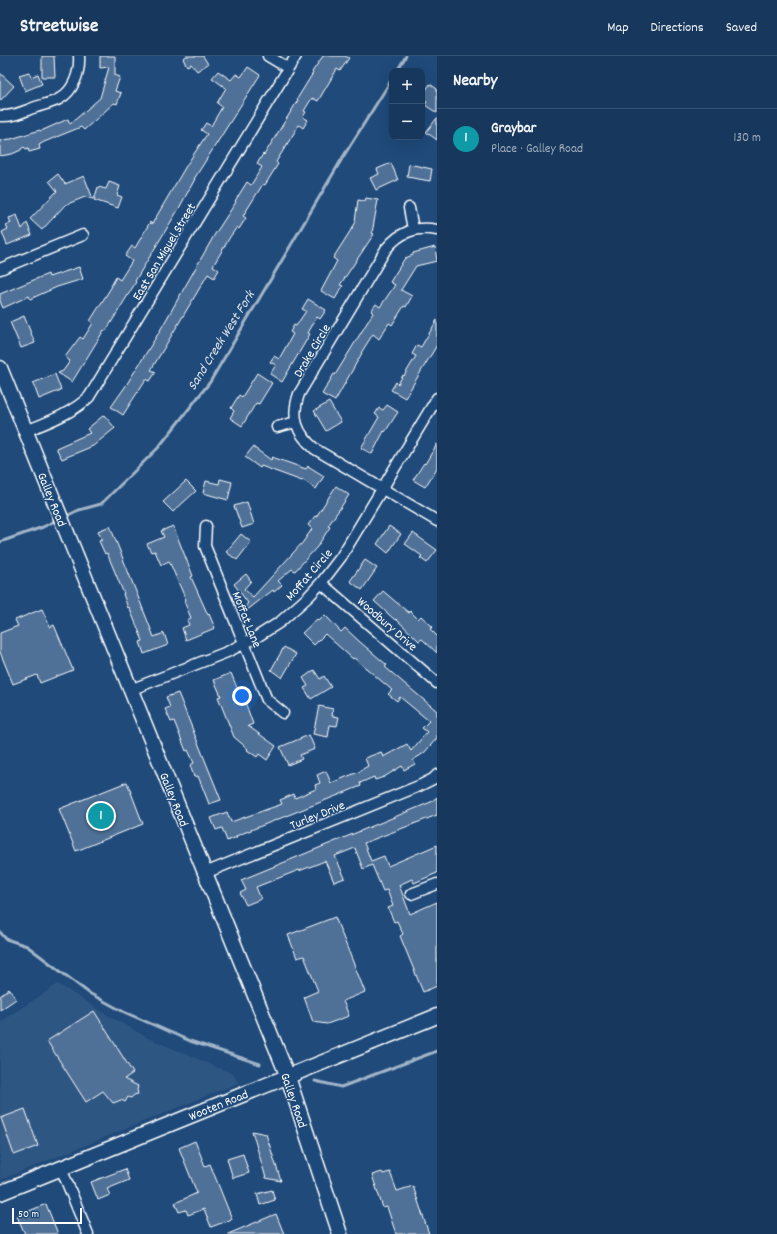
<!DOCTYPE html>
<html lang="en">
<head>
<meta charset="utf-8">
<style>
  :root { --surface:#17385c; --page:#244365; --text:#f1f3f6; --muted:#9eacbb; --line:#365272; --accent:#95b2f1 }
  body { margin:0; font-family:Dekko,sans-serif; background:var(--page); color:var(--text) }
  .controls { position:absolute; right:12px; top:12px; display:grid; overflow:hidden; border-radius:8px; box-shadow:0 4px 16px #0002 }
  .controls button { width:36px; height:36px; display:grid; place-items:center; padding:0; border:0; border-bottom:1px solid var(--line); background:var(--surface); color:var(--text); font:20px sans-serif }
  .scale { position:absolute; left:12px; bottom:10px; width:70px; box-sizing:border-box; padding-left:4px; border:2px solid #fff; border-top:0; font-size:11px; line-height:14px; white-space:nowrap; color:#fff; -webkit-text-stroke:3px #1f4a7a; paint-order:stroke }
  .you { position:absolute; left:242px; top:640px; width:14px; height:14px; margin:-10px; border:3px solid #fff; border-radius:50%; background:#1a73e8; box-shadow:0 0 0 6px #1a73e833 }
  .badge { display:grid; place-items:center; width:26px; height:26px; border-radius:50%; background:var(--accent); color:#fff; font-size:13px; font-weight:700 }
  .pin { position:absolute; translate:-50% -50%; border:2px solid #fff; box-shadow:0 1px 4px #0006 }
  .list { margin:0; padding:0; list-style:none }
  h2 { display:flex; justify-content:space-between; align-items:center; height:52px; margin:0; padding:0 16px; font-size:17px }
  h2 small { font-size:13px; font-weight:400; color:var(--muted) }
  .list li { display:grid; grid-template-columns:26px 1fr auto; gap:12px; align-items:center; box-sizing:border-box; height:60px; padding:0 16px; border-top:1px solid var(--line) }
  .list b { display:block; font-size:15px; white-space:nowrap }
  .list p { margin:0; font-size:13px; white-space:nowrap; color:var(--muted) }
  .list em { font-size:13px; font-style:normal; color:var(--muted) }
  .map { position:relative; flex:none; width:437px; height:1178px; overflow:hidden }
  header { display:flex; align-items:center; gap:24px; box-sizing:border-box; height:56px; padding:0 20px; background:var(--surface); border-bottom:1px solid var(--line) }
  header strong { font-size:19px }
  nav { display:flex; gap:22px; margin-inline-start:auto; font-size:14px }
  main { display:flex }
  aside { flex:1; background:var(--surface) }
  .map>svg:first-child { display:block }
</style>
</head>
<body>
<header>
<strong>Streetwise</strong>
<nav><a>Map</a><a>Directions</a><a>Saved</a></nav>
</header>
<main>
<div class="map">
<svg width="437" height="1178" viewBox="0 0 437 1178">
  <rect width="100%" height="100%" fill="#1f4a7a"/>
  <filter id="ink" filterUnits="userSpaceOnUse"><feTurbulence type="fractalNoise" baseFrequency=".025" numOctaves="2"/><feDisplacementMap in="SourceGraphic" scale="8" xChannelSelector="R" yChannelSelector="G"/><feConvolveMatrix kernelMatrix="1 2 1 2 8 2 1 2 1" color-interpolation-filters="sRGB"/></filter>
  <g filter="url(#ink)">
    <path fill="#2e5683" d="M 58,928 L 106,958 L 148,982 L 233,1018 L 238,1027 L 0,1124 L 0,966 Z"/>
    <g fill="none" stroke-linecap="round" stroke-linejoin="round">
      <path stroke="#a3b5c8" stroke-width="3" d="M 397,15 L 406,0
        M 64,461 L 79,454 L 101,448 L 158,392 L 210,326 L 343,101 L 392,23
        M 0,486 L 43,471 L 57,464
        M 0,876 L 6,883 L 27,890 L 89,937 L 124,956 L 190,985 L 260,1008
        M 315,1025 L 341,1031 L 437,995"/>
    </g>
    <path fill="#507197" stroke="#fff" d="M 42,0 L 54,0 L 55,21 L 42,21 Z
      M 100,0 L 115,0 L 115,19 L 120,21 L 115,35 L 121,37 L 117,48 L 114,47 L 84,74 L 81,71 L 44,86 L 39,89 L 40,93 L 29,96 L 28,92 L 26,93 L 24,91 L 21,93 L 21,94 L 12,98 L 0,100 L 0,84 L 11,83 L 40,74 L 41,75 L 68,63 L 70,68 L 100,42 L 109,11 L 100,12 Z
      M 186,0 L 203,0 L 208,8 L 197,15 L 191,8 L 187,10 L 183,3 Z
      M 323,0 L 345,0 L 349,2 L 340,15 L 337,13 L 318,45 L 312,42 L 304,55 L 306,56 L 303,61 L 308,64 L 303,72 L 299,69 L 276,106 L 278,108 L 265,129 L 263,128 L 243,160 L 246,162 L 239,173 L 237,171 L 230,181 L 213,210 L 219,214 L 214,222 L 208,218 L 151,314 L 156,316 L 150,325 L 146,323 L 123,359 L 111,351 L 125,331 L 158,278 L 215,178 L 236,146 L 235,145 L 247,126 L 251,129 L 262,111 L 257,108 L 263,98 L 264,99 L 298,44 L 297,43 L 313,17 L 312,16 Z
      M 248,11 L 260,19 L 194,123 L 195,123 L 178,154 L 135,225 L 136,226 L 120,252 L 106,275 L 104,274 L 72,326 L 58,317 L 63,315 L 70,305 L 65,301 L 80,281 L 83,283 L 93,267 L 90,265 L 112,230 L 111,230 L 116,221 L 120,224 L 132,205 L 125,200 L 132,190 L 135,192 L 150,166 L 152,168 L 186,110 L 207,78 L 201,74 L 206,67 L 211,70 L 222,51 L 217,47 L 226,32 L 212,22 L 218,15 L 231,24 L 236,18 L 241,21 Z
      M 29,16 L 31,21 L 38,18 L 42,28 L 25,35 L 19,19 Z
      M 0,17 L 14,30 L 0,45 Z
      M 430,28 L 437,33 L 437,57 L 425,49 L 427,46 L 422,42 L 422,40 Z
      M 437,62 L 437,84 L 426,76 Z
      M 391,107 L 398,124 L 376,134 L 370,122 L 379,118 L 377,113 Z
      M 409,108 L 432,113 L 430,125 L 407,121 Z
      M 58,118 L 65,128 L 84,120 L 93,143 L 85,141 L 65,149 L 42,174 L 30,163 L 57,135 L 49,125 Z
      M 109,126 L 120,130 L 117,139 L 122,141 L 118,152 L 94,144 L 98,131 L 106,133 Z
      M 366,142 L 378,144 L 372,177 L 374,178 L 340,229 L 343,230 L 335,243 L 321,235 L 337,205 L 333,202 L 356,166 L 355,165 L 358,144 L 365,145 Z
      M 17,159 L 22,173 L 27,167 L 32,179 L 7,189 L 2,176 L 8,173 L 6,169 L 11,167 L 9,162 Z
      M 435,191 L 437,205 L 416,210 L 401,234 L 412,240 L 406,251 L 404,250 L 392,269 L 389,267 L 379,283 L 373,278 L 361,297 L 362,297 L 335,345 L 322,338 L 334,318 L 335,319 L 373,257 L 371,255 L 376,248 L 380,251 L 395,229 L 390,226 L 405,202 L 413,199 L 413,197 Z
      M 79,211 L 83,223 L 57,231 L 30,243 L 29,240 L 3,252 L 0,245 L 0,238 L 48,218 L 49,221 Z
      M 308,243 L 326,254 L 320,263 L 317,261 L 308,277 L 310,278 L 282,326 L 270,318 L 276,309 L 270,306 L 274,300 L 279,303 L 293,278 L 290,276 L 294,269 L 296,270 L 306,255 L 302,253 Z
      M 24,260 L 35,287 L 21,292 L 10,266 Z
      M 437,264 L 437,289 L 405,342 L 391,334 L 396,326 L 398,328 L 403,319 L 404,320 L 416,300 L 412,298 L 417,289 L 421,291 Z
      M 257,317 L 272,327 L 259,348 L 256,347 L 242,370 L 230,362 L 234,355 L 231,352 L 239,339 L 242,341 Z
      M 55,318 L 61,334 L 39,343 L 33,327 Z
      M 329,346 L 341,366 L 326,375 L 314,355 Z
      M 387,349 L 398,356 L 385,376 L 384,375 L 372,398 L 361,392 L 379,361 L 375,358 L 379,352 L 383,354 Z
      M 104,359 L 115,372 L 93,390 L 62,403 L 56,392 L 90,377 L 87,373 Z
      M 437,388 L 437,412 L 425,431 L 413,424 L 424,407 L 425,408 Z
      M 253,391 L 271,404 L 272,401 L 306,413 L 308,410 L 324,420 L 316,433 L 303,424 L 302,425 L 261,410 L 260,412 L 245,401 Z
      M 220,423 L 232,426 L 228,444 L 203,437 L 206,425 L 219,428 Z
      M 186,425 L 196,435 L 173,456 L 163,446 Z
      M 336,430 L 349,439 L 328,470 L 330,471 L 317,491 L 295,515 L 292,513 L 278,525 L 282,529 L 274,536 L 273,534 L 246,555 L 244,552 L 248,547 L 234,528 L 246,518 L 251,525 L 244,533 L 253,541 L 303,486 L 312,473 L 308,469 L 315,460 L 316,461 Z
      M 247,446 L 254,468 L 242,472 L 234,450 Z
      M 110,470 L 154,581 L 164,577 L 168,589 L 144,598 L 140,586 L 143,585 L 129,551 L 128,552 L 123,538 L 124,538 L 107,497 L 105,498 L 99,485 L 102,484 L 98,475 Z
      M 173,470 L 193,520 L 191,521 L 208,559 L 209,558 L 215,572 L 186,584 L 182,572 L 189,569 L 187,564 L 191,562 L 184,545 L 186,544 L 169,505 L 161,509 L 155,495 L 151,496 L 147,488 L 164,481 L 161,475 Z
      M 389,470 L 401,478 L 388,497 L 377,488 Z
      M 413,477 L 437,494 L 427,507 L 420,502 L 422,500 L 405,488 Z
      M 241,478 L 251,486 L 237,504 L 226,496 Z
      M 365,504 L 377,512 L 362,534 L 350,525 Z
      M 383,535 L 409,557 L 410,555 L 418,563 L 421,560 L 433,571 L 430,573 L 437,580 L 437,597 L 422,583 L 419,585 L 396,563 L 395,564 L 374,545 Z
      M 42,553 L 50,571 L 54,569 L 73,614 L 40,627 L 37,619 L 13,628 L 0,596 L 0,577 L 18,570 L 15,564 Z
      M 325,559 L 341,576 L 345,572 L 360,586 L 387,609 L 385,611 L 437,655 L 437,682 L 424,697 L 413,704 L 415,708 L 404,714 L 402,710 L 384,721 L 375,724 L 374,721 L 360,727 L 361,730 L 236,780 L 237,781 L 227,785 L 222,772 L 216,774 L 211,762 L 227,756 L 231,766 L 282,748 L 280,744 L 294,738 L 295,742 L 316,733 L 315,729 L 320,727 L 317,719 L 326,715 L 331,727 L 361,715 L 361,714 L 368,710 L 365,702 L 381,696 L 383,701 L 407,688 L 411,695 L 427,676 L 422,672 L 429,665 L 400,641 L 397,645 L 388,638 L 392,634 L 354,602 L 353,603 L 325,578 L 314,589 L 302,577 L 317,563 L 319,565 Z
      M 284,591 L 296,598 L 282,622 L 271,614 Z
      M 314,614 L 320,623 L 324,620 L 331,631 L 311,643 L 304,632 L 308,630 L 303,622 Z
      M 231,617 L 242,644 L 244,643 L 253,668 L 248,670 L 276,690 L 267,704 L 259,698 L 257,701 L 247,694 L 248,693 L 234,681 L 218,641 L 221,640 L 214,624 Z
      M 178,637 L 221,744 L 209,748 L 198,720 L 194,721 L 190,709 L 194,707 L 188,694 L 186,695 L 174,665 L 171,666 L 165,653 L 170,651 L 166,641 Z
      M 319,650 L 333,653 L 332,660 L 339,661 L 337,670 L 330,669 L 328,681 L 313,678 Z
      M 309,679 L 315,693 L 300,699 L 302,703 L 288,709 L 280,691 Z
      M 127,726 L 143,768 L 76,795 L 59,753 Z
      M 437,741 L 437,759 L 364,787 L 371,805 L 384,800 L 388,810 L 437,789 L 437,817 L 414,827 L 412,823 L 399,829 L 410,858 L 437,846 L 437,930 L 423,936 L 400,880 L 403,878 L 397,865 L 394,866 L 388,852 L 393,850 L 387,834 L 383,835 L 372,809 L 363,813 L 355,792 L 335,800 L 345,822 L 334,826 L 325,805 L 299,815 L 299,814 L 256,831 L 261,843 L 246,849 L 240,837 L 246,834 L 241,824 L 431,746 Z
      M 335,861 L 365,936 L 343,945 L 349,960 L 327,968 L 313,966 L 304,941 L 318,935 L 304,900 L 297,902 L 288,879 Z
      M 9,933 L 16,943 L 0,954 L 0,940 Z
      M 94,955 L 133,1017 L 124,1023 L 138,1030 L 137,1034 L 138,1038 L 134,1039 L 131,1042 L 128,1041 L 125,1046 L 121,1044 L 113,1047 L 103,1035 L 86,1046 L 47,985 Z
      M 25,1053 L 38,1090 L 14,1099 L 1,1062 Z
      M 252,1075 L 266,1078 L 281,1125 L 266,1122 Z
      M 195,1085 L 205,1110 L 210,1108 L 232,1163 L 211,1171 L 204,1153 L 188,1159 L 186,1154 L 179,1156 L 175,1147 L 197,1137 L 179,1092 Z
      M 243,1098 L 249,1117 L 233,1122 L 227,1103 Z
      M 125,1113 L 129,1124 L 107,1133 L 110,1139 L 98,1144 L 91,1126 Z
      M 382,1116 L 383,1118 L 390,1116 L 397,1135 L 413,1130 L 429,1178 L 396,1178 L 387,1151 L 383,1152 L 372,1119 Z
      M 272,1134 L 275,1144 L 260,1149 L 257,1138 Z
      M 46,1148 L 58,1178 L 25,1178 L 17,1160 Z
      M 276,1158 L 284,1178 L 228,1178 Z"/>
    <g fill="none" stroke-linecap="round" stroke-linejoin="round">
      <g stroke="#fff" stroke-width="13">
        <path id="street" d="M 268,0 L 288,12
          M 0,60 C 12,61 22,56 33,52 C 41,49 52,47 59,43 C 74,35 80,16 79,0
          M 409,152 L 413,173
          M 437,174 C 415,170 400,176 386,193 L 299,338 C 291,361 296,377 315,393 L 437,465
          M 0,213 L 83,179
          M 277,371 L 296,366
          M 26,375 C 48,366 71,358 89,341 L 296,0
          M 206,470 L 205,490 L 267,644 L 283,657
          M 321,527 L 437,627
          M 130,634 L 227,596 L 255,582 L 280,566 L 308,541 L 321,527 L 341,501 L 437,342
          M 205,817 L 419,730 L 433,723 L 437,719
          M 411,838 L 437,828
          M 61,1112 L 88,1178"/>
      </g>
      <g stroke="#fff" stroke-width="17">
        <path id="secondary" d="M 0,312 L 288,1021 L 340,1178
          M 0,1137 L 437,960"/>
      </g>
      <use href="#street" stroke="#1f4a7a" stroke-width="10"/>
      <use href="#secondary" stroke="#1f4a7a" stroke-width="14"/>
    </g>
  </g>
  <g text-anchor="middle" stroke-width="3" stroke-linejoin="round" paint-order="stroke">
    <g font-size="13" fill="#fff" stroke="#1f4a7a">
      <text transform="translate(163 195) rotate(-59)" y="5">East San Miguel Street</text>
      <text transform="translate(311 294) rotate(-59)" y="5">Drake Circle</text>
      <text transform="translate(53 443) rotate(68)" y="5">Galley Road</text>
      <text transform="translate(308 518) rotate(-49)" y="5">Moffat Circle</text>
      <text transform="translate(248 563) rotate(68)" y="5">Moffat Lane</text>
      <text transform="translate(388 567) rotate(41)" y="5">Woodbury Drive</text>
      <text transform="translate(175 743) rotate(68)" y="5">Galley Road</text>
      <text transform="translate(317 758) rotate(-22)" y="5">Turley Drive</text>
      <text transform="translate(295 1044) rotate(71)" y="5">Galley Road</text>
      <text transform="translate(218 1048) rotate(-22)" y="5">Wooten Road</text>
    </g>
    <g font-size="14" font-style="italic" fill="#d8e0e8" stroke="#1f4a7a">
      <text transform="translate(220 284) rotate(-58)" y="5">Sand Creek West Fork</text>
    </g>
  </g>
</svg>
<div class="controls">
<button>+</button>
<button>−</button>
</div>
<div class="scale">50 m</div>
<div class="you"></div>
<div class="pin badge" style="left:101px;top:760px;background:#0f9aa8">1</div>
</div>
<aside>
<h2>Nearby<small></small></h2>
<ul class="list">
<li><span class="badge" style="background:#0f9aa8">1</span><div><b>Graybar</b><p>Place · Galley Road</p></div><em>130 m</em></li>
</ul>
</aside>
</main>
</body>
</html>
